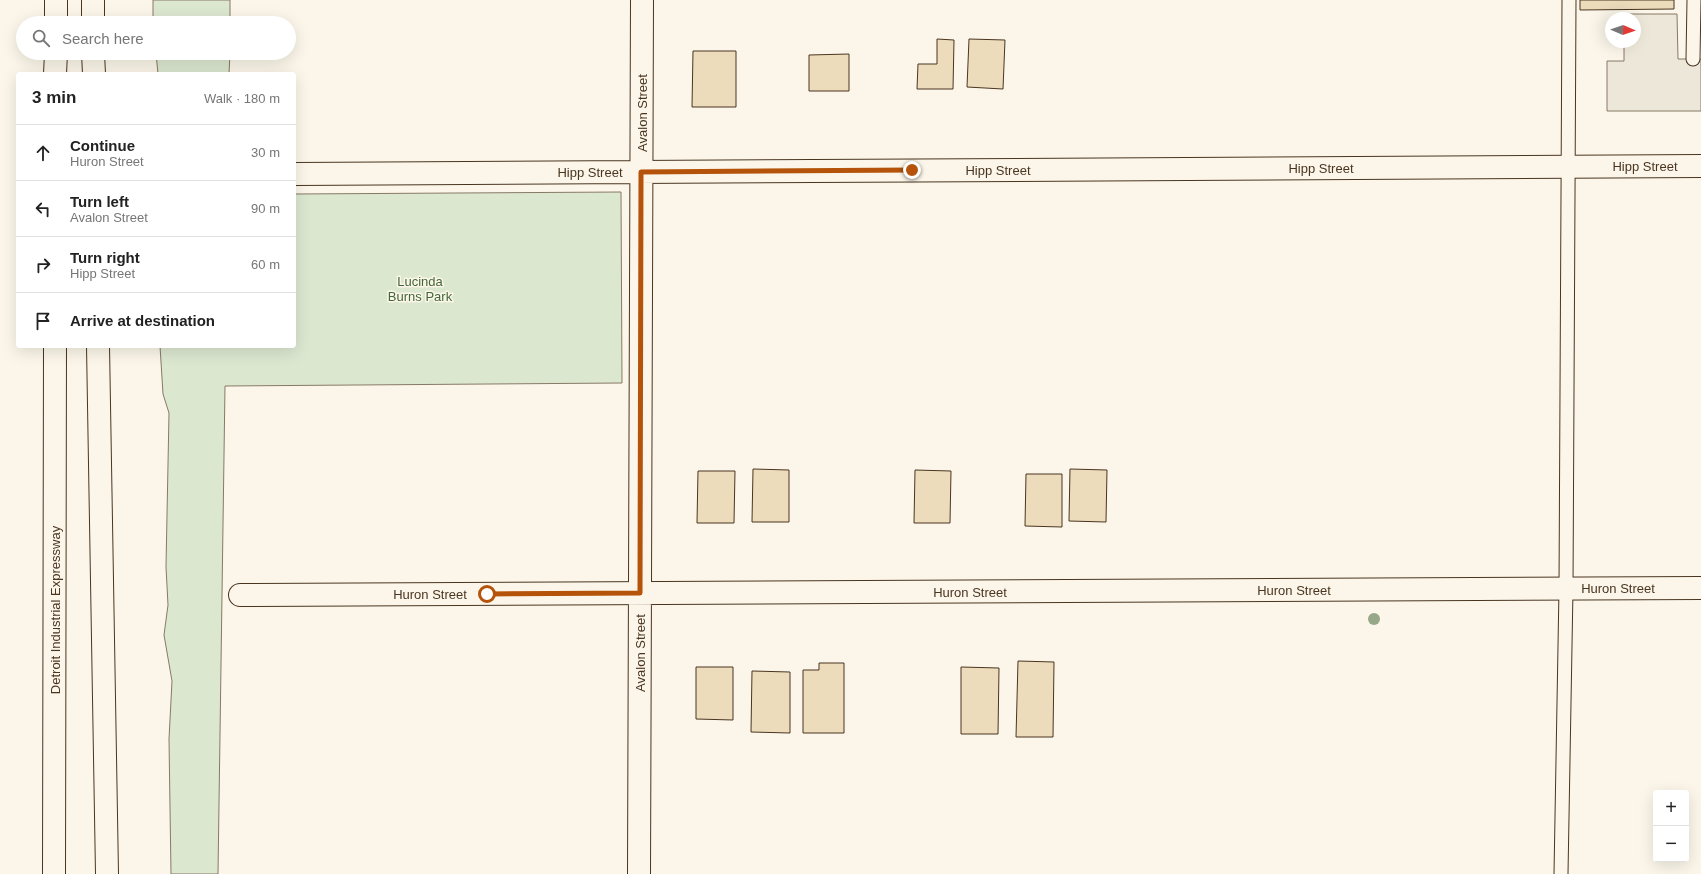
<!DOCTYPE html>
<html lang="en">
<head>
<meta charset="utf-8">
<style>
  :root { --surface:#fff; --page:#f6f6f6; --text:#222; --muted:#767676; --line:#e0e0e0 }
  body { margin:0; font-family:Arial,sans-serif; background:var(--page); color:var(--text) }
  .controls { position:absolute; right:12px; bottom:12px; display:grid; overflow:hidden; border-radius:4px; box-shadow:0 4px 16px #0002 }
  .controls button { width:36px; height:36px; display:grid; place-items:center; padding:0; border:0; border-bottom:1px solid var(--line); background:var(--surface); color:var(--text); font:20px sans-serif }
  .compass { position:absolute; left:1605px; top:12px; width:36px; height:36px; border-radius:50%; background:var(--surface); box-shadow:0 4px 16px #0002; rotate:92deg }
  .stop { position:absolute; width:12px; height:12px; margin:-9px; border:3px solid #b45309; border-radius:50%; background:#fff }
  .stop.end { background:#b45309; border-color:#fff; box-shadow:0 1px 4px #0008 }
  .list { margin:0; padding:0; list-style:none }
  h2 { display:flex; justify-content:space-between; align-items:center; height:52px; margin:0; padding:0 16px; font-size:17px }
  h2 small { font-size:13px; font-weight:400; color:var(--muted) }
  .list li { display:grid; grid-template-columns:26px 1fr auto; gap:12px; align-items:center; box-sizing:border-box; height:56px; padding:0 16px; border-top:1px solid var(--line) }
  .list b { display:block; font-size:15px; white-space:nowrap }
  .list p { margin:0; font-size:13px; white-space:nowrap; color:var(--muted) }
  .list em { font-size:13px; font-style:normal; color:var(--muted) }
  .icon { flex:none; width:22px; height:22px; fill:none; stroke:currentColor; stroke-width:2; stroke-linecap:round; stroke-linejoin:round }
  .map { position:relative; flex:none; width:1701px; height:874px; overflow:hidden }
  .search { position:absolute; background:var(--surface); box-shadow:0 4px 16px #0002; left:16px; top:16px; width:280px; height:44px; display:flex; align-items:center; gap:10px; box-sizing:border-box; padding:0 14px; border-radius:22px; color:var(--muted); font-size:15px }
  .panel { position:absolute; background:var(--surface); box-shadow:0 4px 16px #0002; left:16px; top:72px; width:280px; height:276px; border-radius:4px }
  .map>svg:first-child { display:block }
</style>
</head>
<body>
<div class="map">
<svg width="1701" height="874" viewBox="0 0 1701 874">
  <rect width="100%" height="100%" fill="#fbf6e9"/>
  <path fill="#dce7d0" stroke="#887966" d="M 153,0 L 230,0 L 230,23 L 153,23 Z
    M 156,53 L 230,53 L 229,74 L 158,74 Z
    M 621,192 L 622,383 L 225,386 L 218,874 L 171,874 L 169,739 L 172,681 L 164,635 L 168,605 L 166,567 L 169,413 L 163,394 L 160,346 L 294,346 L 294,194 Z"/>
  <path fill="#ede7d9" stroke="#887966" d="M 1624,14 L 1677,14 L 1678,59 L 1701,59 L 1701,111 L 1607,111 L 1607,61 L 1624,61 L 1624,42 L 1635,42 L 1635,18 L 1624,18 Z"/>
  <path fill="#ecdcbc" stroke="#4a3520" d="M 1580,0 L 1674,0 L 1674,9 L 1580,10 Z
    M 937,39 L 954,40 L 953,89 L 917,89 L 918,64 L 937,64 Z
    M 969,39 L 1005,40 L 1003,89 L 967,87 Z
    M 693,51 L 736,51 L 736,107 L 692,107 Z
    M 849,54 L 849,91 L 809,91 L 809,55 Z
    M 753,469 L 789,470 L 789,522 L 752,522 Z
    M 1070,469 L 1107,470 L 1106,522 L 1069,521 Z
    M 915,470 L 951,471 L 950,523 L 914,523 Z
    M 698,471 L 735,471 L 734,523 L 697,523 Z
    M 1026,474 L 1062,474 L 1062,527 L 1025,526 Z
    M 1018,661 L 1054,662 L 1053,737 L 1016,737 Z
    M 819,663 L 844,663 L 844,733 L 803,733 L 803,670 L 819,670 Z
    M 696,667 L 733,667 L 733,720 L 696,719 Z
    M 961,667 L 999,668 L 998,734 L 961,734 Z
    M 752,671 L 790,672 L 790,733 L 751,732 Z"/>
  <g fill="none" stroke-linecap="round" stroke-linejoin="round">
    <g stroke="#4a3520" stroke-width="15">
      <path id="lane" d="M 1693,59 L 1694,0
        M 1561,874 L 1566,589 L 1569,0"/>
    </g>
    <g stroke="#4a3520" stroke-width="24">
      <path id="street" d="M 294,174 L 1701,166
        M 240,595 L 1701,588
        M 639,874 L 642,0"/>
    </g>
    <g stroke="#4a3520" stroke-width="24">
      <path id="highway" d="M 93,0 L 93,23
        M 56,23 L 56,0
        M 93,53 L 94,74
        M 55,74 L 56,53
        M 98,346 L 107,874
        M 54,874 L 55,346"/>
    </g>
    <use href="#lane" stroke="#fbf6e9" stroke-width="13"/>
    <use href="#street" stroke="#fbf6e9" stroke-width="22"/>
    <use href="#highway" stroke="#fbf6e9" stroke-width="22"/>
  </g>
  <circle fill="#96a887" cx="1374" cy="619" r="6"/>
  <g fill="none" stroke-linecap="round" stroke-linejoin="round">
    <path stroke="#b45309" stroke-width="5" d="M 487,594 L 640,593 L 641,172 L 912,170"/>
  </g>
  <g text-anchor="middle" stroke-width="3" stroke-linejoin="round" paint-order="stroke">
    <g font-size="13" fill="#4a3520" stroke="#fbf6e9">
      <text transform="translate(642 113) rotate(-90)" y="5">Avalon Street</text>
      <text x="1645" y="171">Hipp Street</text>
      <text x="1321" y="173">Hipp Street</text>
      <text x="998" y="175">Hipp Street</text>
      <text x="590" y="177">Hipp Street</text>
      <text x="1618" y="593">Huron Street</text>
      <text x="1294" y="595">Huron Street</text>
      <text x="970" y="597">Huron Street</text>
      <text x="430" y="599">Huron Street</text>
      <text transform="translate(55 610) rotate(-90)" y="5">Detroit Industrial Expressway</text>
      <text transform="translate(640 653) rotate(-90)" y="5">Avalon Street</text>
    </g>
    <g font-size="13" fill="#436837" stroke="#fbf6e9">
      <text x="420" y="286">Lucinda<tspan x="420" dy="15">Burns Park</tspan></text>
    </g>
  </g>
</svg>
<div class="controls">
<button>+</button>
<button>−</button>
</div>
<svg class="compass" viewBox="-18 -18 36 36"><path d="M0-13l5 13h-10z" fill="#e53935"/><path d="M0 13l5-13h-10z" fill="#767676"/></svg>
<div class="stop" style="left:487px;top:594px"></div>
<div class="stop end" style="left:912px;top:170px"></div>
<div class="search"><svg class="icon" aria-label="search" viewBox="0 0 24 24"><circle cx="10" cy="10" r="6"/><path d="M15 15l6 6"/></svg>Search here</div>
<section class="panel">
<h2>3 min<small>Walk · 180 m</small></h2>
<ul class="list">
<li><svg class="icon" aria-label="ahead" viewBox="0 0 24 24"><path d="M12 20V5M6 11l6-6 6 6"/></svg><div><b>Continue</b><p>Huron Street</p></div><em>30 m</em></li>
<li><svg class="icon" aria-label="left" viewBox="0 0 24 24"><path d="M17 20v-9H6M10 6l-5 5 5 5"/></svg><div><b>Turn left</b><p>Avalon Street</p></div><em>90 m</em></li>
<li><svg class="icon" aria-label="right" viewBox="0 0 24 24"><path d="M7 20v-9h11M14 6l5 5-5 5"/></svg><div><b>Turn right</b><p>Hipp Street</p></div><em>60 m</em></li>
<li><svg class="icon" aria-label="arrive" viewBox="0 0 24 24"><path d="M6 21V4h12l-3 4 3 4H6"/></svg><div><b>Arrive at destination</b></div></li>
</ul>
</section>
</div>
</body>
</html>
